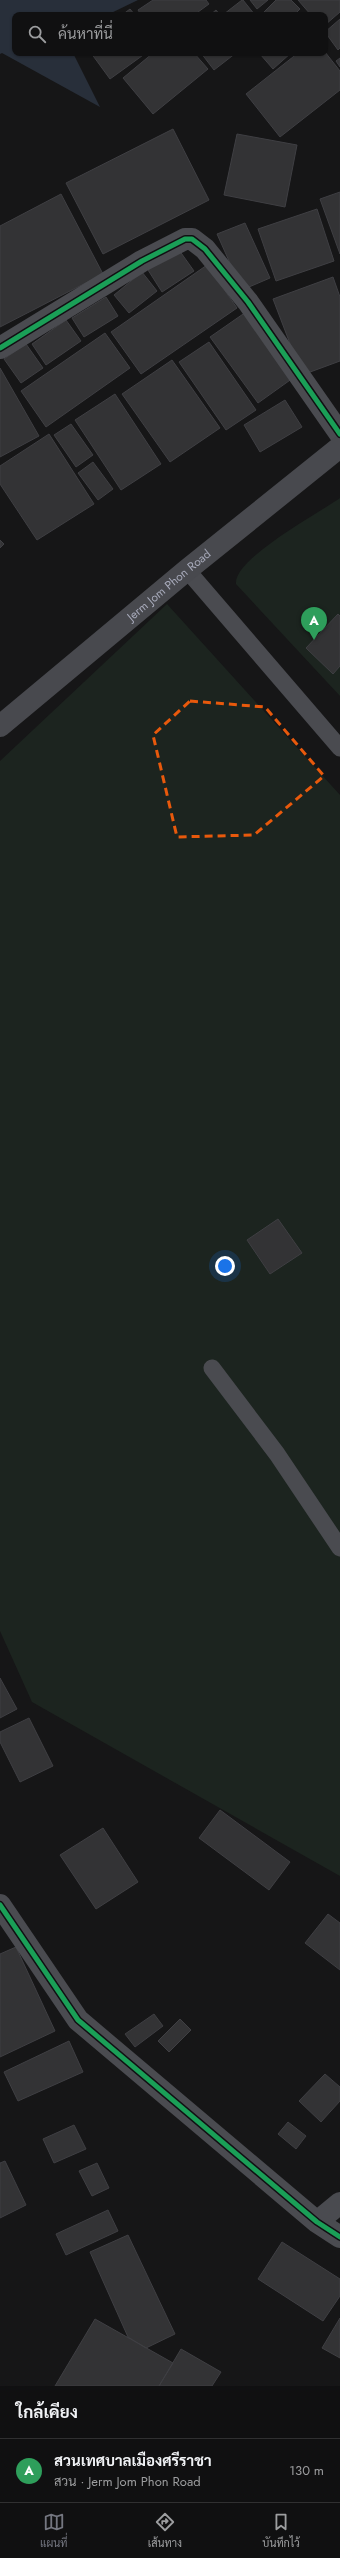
<!DOCTYPE html>
<html lang="th">
<head>
<meta charset="utf-8">
<style>
  :root { --surface:#101011; --page:#19191a; --text:#f1f3f6; --muted:#9c9d9f; --line:#303031; --accent:#747680 }
  body { margin:0; font-family:Jost,Sarabun,sans-serif; background:var(--page); color:var(--text) }
  .you { position:absolute; left:225px; top:1266px; width:14px; height:14px; margin:-10px; border:3px solid #fff; border-radius:50%; background:#1a73e8; box-shadow:0 0 0 6px #1a73e833 }
  .badge { display:grid; place-items:center; width:26px; height:26px; border-radius:50%; background:var(--accent); color:#fff; font-size:13px; font-weight:700 }
  .pin { position:absolute; translate:-50% -33px; filter:drop-shadow(0 1px 2px #0008) }
  .pin::after { content:''; position:absolute; top:21px; width:14px; height:12px; background:inherit; clip-path:polygon(0 0,100% 0,50% 100%) }
  .list { margin:0; padding:0; list-style:none }
  h2 { display:flex; justify-content:space-between; align-items:center; height:52px; margin:0; padding:0 16px; font-size:17px }
  h2 small { font-size:13px; font-weight:400; color:var(--muted) }
  .list li { display:grid; grid-template-columns:26px 1fr auto; gap:12px; align-items:center; box-sizing:border-box; height:64px; padding:0 16px; border-top:1px solid var(--line) }
  .list b { display:block; font-size:15px; white-space:nowrap }
  .list p { margin:0; font-size:13px; white-space:nowrap; color:var(--muted) }
  .list em { font-size:13px; font-style:normal; color:var(--muted) }
  .icon { flex:none; width:22px; height:22px; fill:none; stroke:currentColor; stroke-width:2; stroke-linecap:round; stroke-linejoin:round }
  .map { position:relative; flex:none; width:340px; height:2386px; overflow:hidden }
  .search { position:absolute; background:var(--surface); box-shadow:0 1px 3px #0004; left:12px; right:12px; top:12px; height:44px; display:flex; align-items:center; gap:10px; box-sizing:border-box; padding:0 14px; border-radius:8px; color:var(--muted); font-size:15px }
  .sheet { height:116px; background:var(--surface) }
  nav { display:flex; justify-content:space-around; align-items:center; box-sizing:border-box; height:56px; border-top:1px solid var(--line); background:var(--surface); font-size:11px; color:var(--muted) }
  nav a { display:grid; justify-items:center; gap:2px }
  nav .on { color:var(--accent) }
  .map>svg:first-child { display:block }
</style>
</head>
<body>
<div class="map">
<svg width="340" height="2386" viewBox="0 0 340 2386">
  <rect width="100%" height="100%" fill="#161617"/>
  <path fill="#1c241f" d="M 340,498 L 340,696 L 236,584 C 233,559 319,513 340,498 Z
    M 167,604 L 340,795 L 340,1876 L 32,1702 L 0,1631 L 0,761 Z"/>
  <path fill="#282f3a" d="M 0,0 L 138,0 L 107,15 L 15,15 L 15,53 L 73,53 L 100,107 L 2,53 L 0,54 Z"/>
  <path fill="#333335" stroke="#3f3f43" d="M 153,0 L 206,0 L 209,4 L 194,15 L 141,15 L 138,10 Z
    M 243,0 L 255,15 L 224,14 L 242,0 Z
    M 250,0 L 268,0 L 257,9 Z
    M 276,0 L 291,0 L 300,9 L 294,15 L 261,15 Z
    M 298,0 L 340,0 L 340,12 L 325,25 L 325,15 L 311,15 Z
    M 130,9 L 135,15 L 122,15 Z
    M 216,10 L 220,15 L 210,15 Z
    M 340,19 L 340,48 L 338,50 L 325,32 Z
    M 325,52 L 340,71 L 340,90 L 280,137 L 246,94 L 298,53 Z
    M 91,53 L 146,53 L 110,79 Z
    M 153,53 L 194,53 L 208,69 L 153,114 L 123,78 Z
    M 201,53 L 236,53 L 214,70 Z
    M 261,53 L 291,53 L 273,69 L 260,54 Z
    M 340,58 L 340,67 L 336,61 Z
    M 173,129 L 209,200 L 103,254 L 66,183 Z
    M 237,134 L 297,145 L 285,207 L 224,195 Z
    M 340,192 L 340,254 L 320,199 Z
    M 61,194 L 103,274 L 0,327 L 0,226 Z
    M 317,209 L 334,261 L 276,281 L 258,229 Z
    M 245,223 L 270,278 L 242,290 L 217,234 Z
    M 179,250 L 194,271 L 162,292 L 148,270 Z
    M 207,265 L 237,308 L 141,374 L 111,332 Z
    M 142,272 L 157,291 L 129,313 L 114,295 Z
    M 333,277 L 340,297 L 340,361 L 302,375 L 273,299 Z
    M 106,297 L 118,316 L 84,337 L 72,318 Z
    M 246,312 L 293,378 L 258,403 L 210,337 Z
    M 66,320 L 81,341 L 46,365 L 32,344 Z
    M 105,333 L 130,368 L 46,427 L 21,391 Z
    M 209,342 L 256,410 L 226,430 L 179,362 Z
    M 26,344 L 43,368 L 21,383 L 4,359 Z
    M 172,360 L 220,428 L 170,462 L 122,394 Z
    M 0,368 L 39,436 L 0,457 Z
    M 115,394 L 161,464 L 121,490 L 75,420 Z
    M 285,400 L 302,427 L 260,452 L 244,425 Z
    M 71,424 L 93,455 L 76,467 L 54,435 Z
    M 49,434 L 94,504 L 37,540 L 0,484 L 0,466 Z
    M 93,462 L 113,489 L 98,500 L 78,473 Z
    M 0,540 L 4,544 L 0,548 Z
    M 338,614 L 340,616 L 340,666 L 333,674 L 306,648 Z
    M 278,1219 L 302,1253 L 270,1274 L 247,1240 Z
    M 0,1678 L 17,1709 L 0,1718 Z
    M 29,1718 L 53,1766 L 20,1782 L 0,1742 L 0,1732 Z
    M 220,1810 L 290,1862 L 269,1890 L 199,1838 Z
    M 103,1828 L 138,1882 L 96,1909 L 60,1855 Z
    M 328,1914 L 340,1923 L 340,1970 L 305,1943 Z
    M 16,1947 L 55,2031 L 0,2057 L 0,1954 Z
    M 154,2014 L 163,2026 L 135,2047 L 125,2034 Z
    M 180,2019 L 191,2030 L 169,2052 L 158,2041 Z
    M 69,2041 L 83,2072 L 18,2101 L 4,2072 Z
    M 325,2074 L 340,2087 L 340,2101 L 321,2122 L 299,2101 Z
    M 288,2122 L 306,2136 L 296,2149 L 278,2134 Z
    M 74,2125 L 86,2149 L 54,2163 L 43,2139 Z
    M 5,2161 L 26,2205 L 0,2218 L 0,2163 Z
    M 97,2163 L 109,2188 L 92,2196 L 79,2171 Z
    M 108,2210 L 118,2231 L 66,2255 L 56,2234 Z
    M 128,2235 L 175,2334 L 146,2348 L 128,2337 L 90,2252 Z
    M 282,2242 L 340,2279 L 340,2296 L 323,2321 L 258,2279 Z
    M 340,2318 L 340,2358 L 322,2348 Z
    M 95,2319 L 173,2363 L 159,2386 L 55,2386 Z
    M 181,2349 L 221,2372 L 212,2386 L 159,2386 Z"/>
  <g fill="none" stroke-linecap="round" stroke-linejoin="round">
    <path stroke="#4a4b50" stroke-width="17" d="M 187,570 L 340,748
      M 212,1368 L 277,1454 L 340,1548"/>
    <path stroke="#4a4b50" stroke-width="22" d="M 0,348 L 142,261 L 185,239 L 192,239 L 205,249 L 248,302 L 340,434
      M 0,1905 L 78,2020 L 317,2222 L 340,2237
      M 317,2222 L 340,2203"/>
    <path stroke="#48494e" stroke-width="22" id="s1" d="M 0,726 L 187,570 L 340,447"/>
    <g stroke="#111013" stroke-width="8">
      <path id="cycleway" d="M 0,348 L 142,261 L 185,239 L 192,239 L 205,249 L 248,302 L 340,434
        M 0,1905 L 78,2020 L 317,2222 L 340,2237"/>
    </g>
    <use href="#cycleway" stroke="#1a9f57" stroke-width="5"/>
  </g>
  <path fill="none" stroke="#e8590c" stroke-width="3" stroke-dasharray="8 5" stroke-linejoin="round" d="M 190,701 L 265,707 L 324,776 L 254,835 L 177,837 L 153,735 Z"/>
  <g text-anchor="middle" stroke-width="3.5" stroke-linejoin="round" paint-order="stroke">
    <g font-size="12" fill="#a6a9b9" stroke="#111013">
      <text dy="4" stroke="none"><textPath href="#s1" startOffset="220">Jerm Jom Phon Road</textPath></text>
    </g>
  </g>
</svg>
<div class="you"></div>
<div class="pin badge" style="left:314px;top:640px;background:#2e9e5b">A</div>
<div class="search"><svg class="icon" aria-label="search" viewBox="0 0 24 24"><circle cx="10" cy="10" r="6"/><path d="M15 15l6 6"/></svg>ค้นหาที่นี่</div>
</div>
<section class="sheet">
<h2>ใกล้เคียง<small></small></h2>
<ul class="list">
<li><span class="badge" style="background:#2e9e5b">A</span><div><b>สวนเทศบาลเมืองศรีราชา</b><p>สวน · Jerm Jom Phon Road</p></div><em>130 m</em></li>
</ul>
</section>
<nav>
<a class="on"><svg class="icon" aria-label="map" viewBox="0 0 24 24"><path d="M3 6l6-2 6 2 6-2v14l-6 2-6-2-6 2zM9 4v14M15 6v14"/></svg>แผนที่</a>
<a><svg class="icon" aria-label="directions" viewBox="0 0 24 24"><path d="M12 3l9 9-9 9-9-9zM9 14v-3h6M13 9l2 2-2 2"/></svg>เส้นทาง</a>
<a><svg class="icon" aria-label="saved" viewBox="0 0 24 24"><path d="M7 4h10v16l-5-4-5 4z"/></svg>บันทึกไว้</a>
</nav>
</body>
</html>
